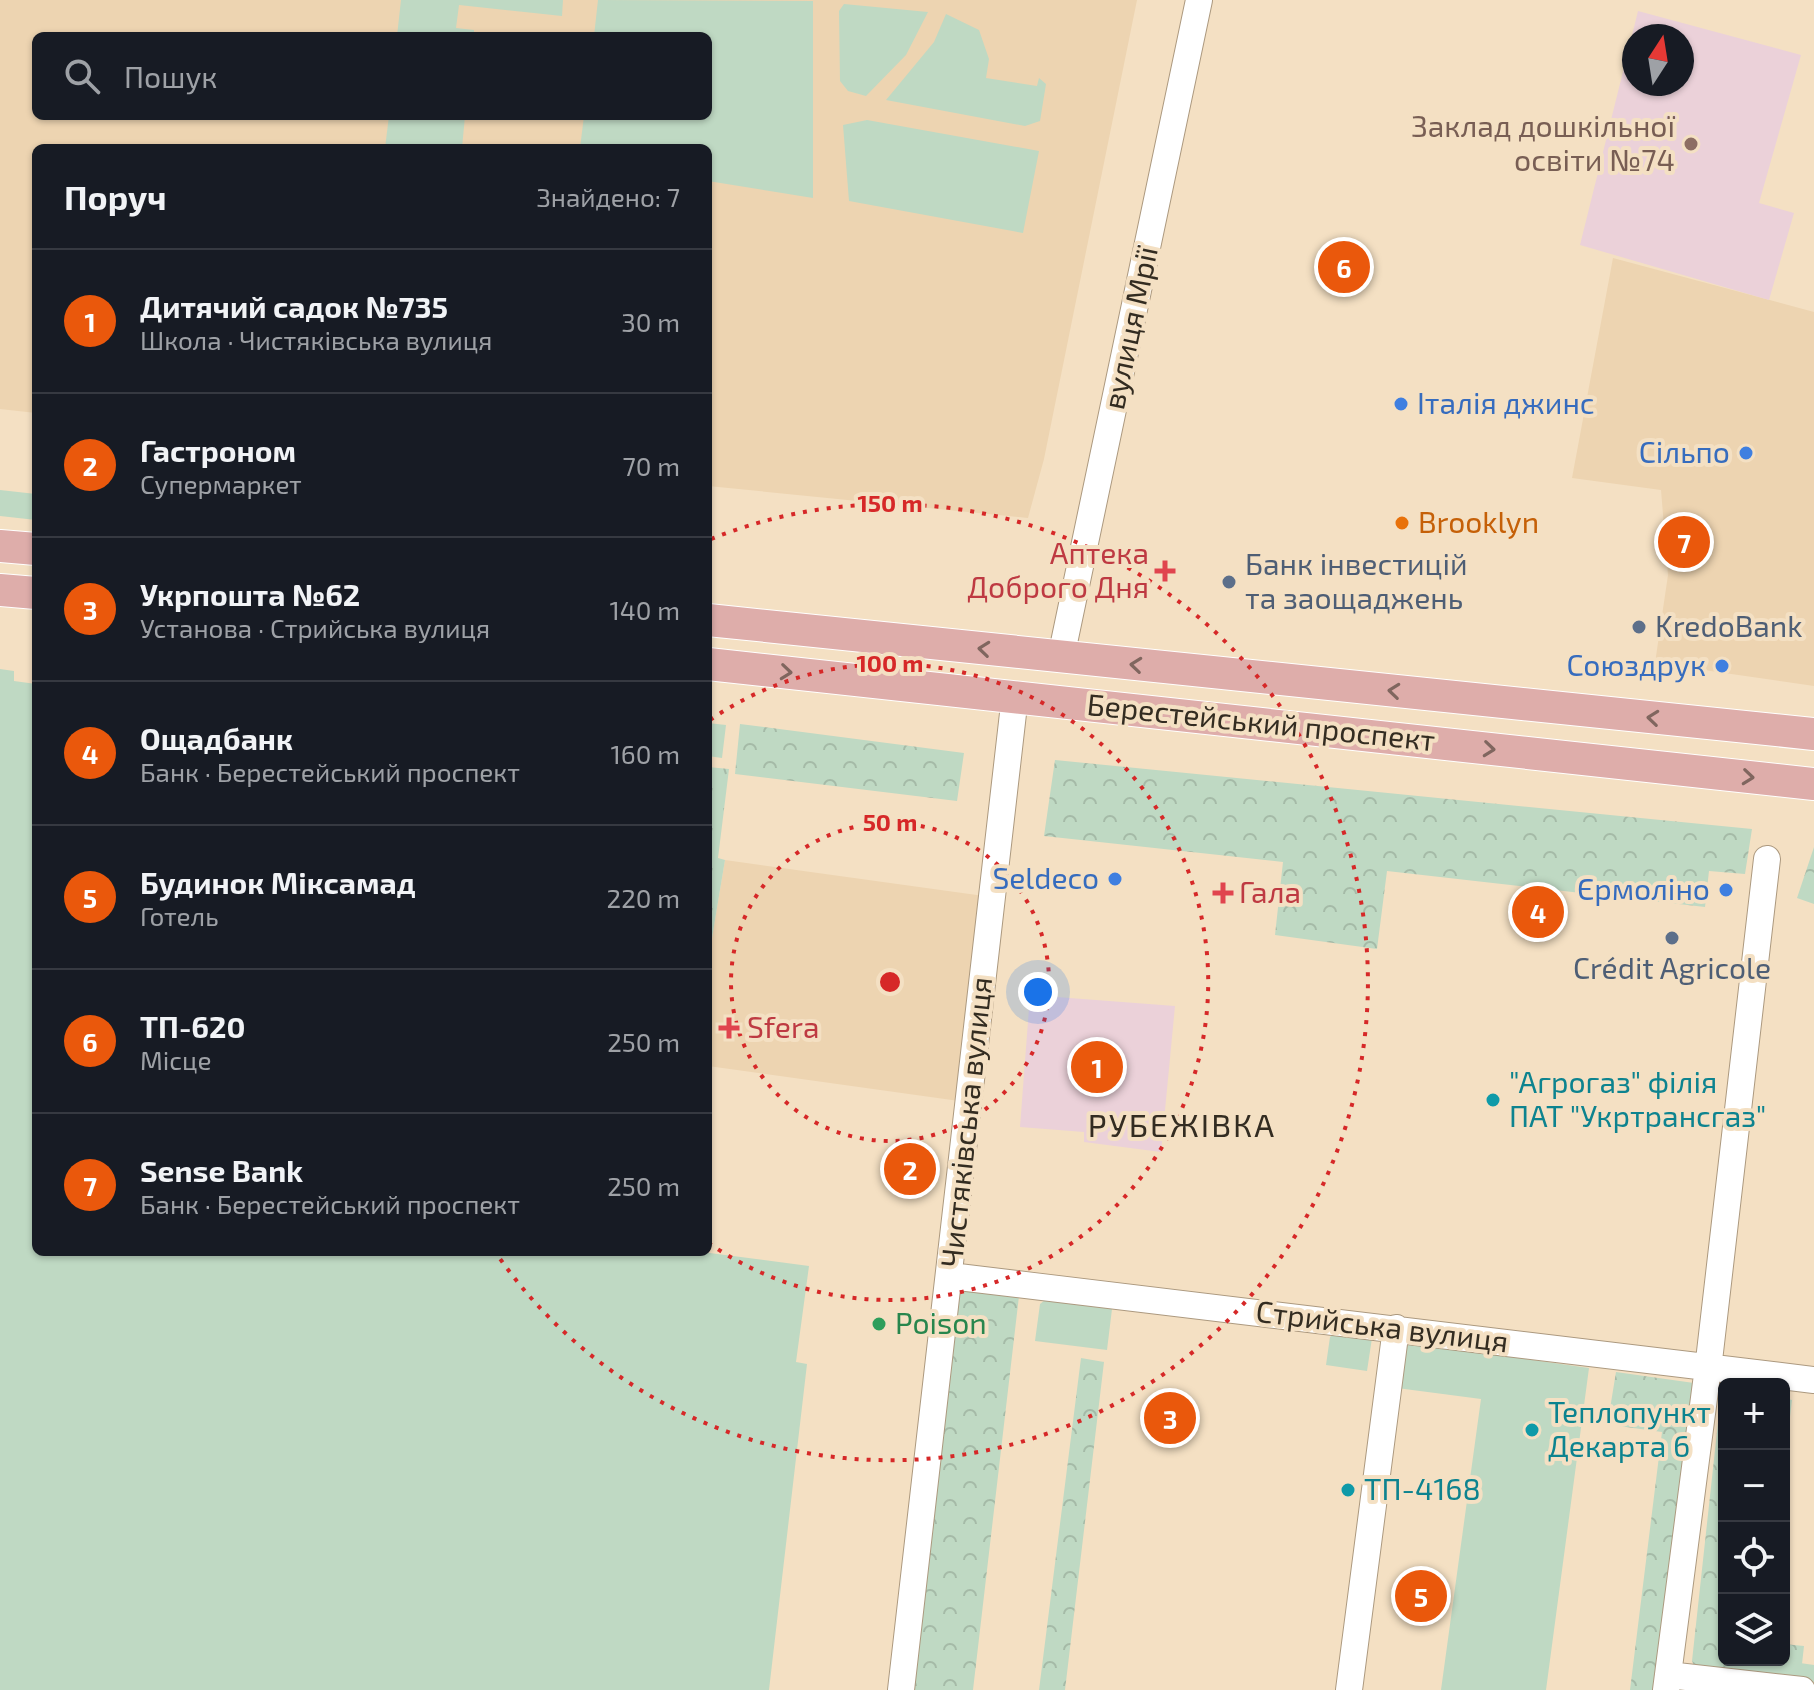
<!DOCTYPE html>
<html lang="uk">
<head>
<meta charset="utf-8">
<style>
  :root { --surface:#171b24; --page:#242831; --text:#f1f3f6; --muted:#9ea1a6; --line:#363941; --accent:#ea580c }
  body { margin:0; font-family:"Exo 2",sans-serif; background:var(--page); color:var(--text) }
  .controls { position:absolute; right:24px; bottom:24px; display:grid; overflow:hidden; border-radius:12px; box-shadow:0 2px 6px #0004 }
  .controls button { width:72px; height:72px; display:grid; place-items:center; padding:0; border:0; border-bottom:2px solid var(--line); background:var(--surface); color:var(--text); font:40px sans-serif }
  .compass { position:absolute; left:1622px; top:24px; width:72px; height:72px; border-radius:50%; background:var(--surface); box-shadow:0 2px 6px #0004; rotate:12deg }
  .you { position:absolute; left:1038px; top:992px; width:28px; height:28px; margin:-20px; border:6px solid #fff; border-radius:50%; background:#1a73e8; box-shadow:0 0 0 12px #1a73e833 }
  .badge { display:grid; place-items:center; width:52px; height:52px; border-radius:50%; background:var(--accent); color:#fff; font-size:26px; font-weight:700 }
  .pin { position:absolute; translate:-50% -50%; border:4px solid #fff; box-shadow:0 2px 8px #0006 }
  .list { margin:0; padding:0; list-style:none }
  h2 { display:flex; justify-content:space-between; align-items:center; height:104px; margin:0; padding:0 32px; font-size:34px }
  h2 small { font-size:26px; font-weight:400; color:var(--muted) }
  .list li { display:grid; grid-template-columns:52px 1fr auto; gap:24px; align-items:center; box-sizing:border-box; height:144px; padding:0 32px; border-top:2px solid var(--line) }
  .list b { display:block; font-size:30px; white-space:nowrap }
  .list p { margin:0; font-size:26px; white-space:nowrap; color:var(--muted) }
  .list em { font-size:26px; font-style:normal; color:var(--muted) }
  .icon { flex:none; width:44px; height:44px; fill:none; stroke:currentColor; stroke-width:2; stroke-linecap:round; stroke-linejoin:round }
  .map { position:relative; flex:none; width:1814px; height:1690px; overflow:hidden }
  .search { position:absolute; background:var(--surface); box-shadow:0 2px 6px #0004; left:32px; top:32px; width:680px; height:88px; display:flex; align-items:center; gap:20px; box-sizing:border-box; padding:0 28px; border-radius:12px; color:var(--muted); font-size:30px }
  .panel { position:absolute; background:var(--surface); box-shadow:0 2px 6px #0004; left:32px; top:144px; width:680px; height:1112px; border-radius:12px }
  .map>svg:first-child { display:block }
</style>
</head>
<body>
<div class="map">
<svg width="1814" height="1690" viewBox="0 0 1814 1690">
  <defs>
    <pattern id="forest-crowns" width="20" height="18" patternUnits="userSpaceOnUse" patternTransform="scale(2)"><rect width="20" height="18" fill="#bfd9c3"/><path d="M2 6a3 3 0 1 1 6 0M12 15a3 3 0 1 1 6 0" fill="none" stroke="#a5baa7"/></pattern>
    <pattern id="park-tufts" width="24" height="20" patternUnits="userSpaceOnUse" patternTransform="scale(2)"><rect width="24" height="20" fill="#bfd9c3"/><path d="M3 7l-1-3M5 7V3M7 7l1-3M15 17l-1-3M17 17v-4M19 17l1-3" fill="none" stroke="#a5baa7"/></pattern>
  </defs>
  <rect width="100%" height="100%" fill="#f4e0c3"/>
  <path fill="#edd4b1" fill-rule="evenodd" d="M 0,0 L 1137,0 L 1044,459 L 1028,518 L 708,486 L 708,148 L 36,148 L 36,413 L 0,409 ZM 36,36 L 708,36 L 708,116 L 36,116 Z
    M 1613,258 L 1814,312 L 1814,686 L 1655,663 L 1668,575 L 1661,490 L 1572,478 Z
    M 725,860 L 984,896 L 959,1101 L 708,1066 L 708,962 Z"/>
  <path fill="#ebd1d9" fill-rule="evenodd" d="M 1638,11 L 1801,55 L 1759,203 L 1794,213 L 1769,300 L 1580,245 ZM 1634,36 L 1682,36 L 1682,84 L 1634,84 Z
    M 1030,995 L 1175,1006 L 1161,1152 L 1084,1142 L 1084,1132 L 1020,1127 Z"/>
  <path fill="#bfd9c3" d="M 401,0 L 563,0 L 562,16 L 459,5 L 456,28 L 474,30 L 474,36 L 397,36 Z
    M 598,0 L 813,1 L 813,198 L 708,181 L 708,148 L 580,148 L 584,116 L 708,116 L 708,36 L 594,36 Z
    M 844,4 L 928,12 L 906,55 L 866,96 L 848,91 L 840,81 L 839,11 Z
    M 946,14 L 979,30 L 989,59 L 986,78 L 1037,86 L 1039,78 L 1046,84 L 1040,121 L 1025,126 L 886,100 L 934,42 Z
    M 389,116 L 465,116 L 462,148 L 385,148 Z
    M 867,120 L 1039,151 L 1023,233 L 849,201 L 843,125 Z
    M 0,490 L 36,494 L 36,520 L 0,516 Z
    M 0,669 L 14,671 L 14,681 L 36,684 L 36,1252 L 702,1252 L 809,1266 L 796,1362 L 807,1364 L 769,1690 L 0,1690 Z
    M 708,723 L 726,725 L 722,758 L 708,756 Z
    M 1050,1296 L 1104,1302 L 1112,1309 L 1107,1350 L 1035,1341 L 1040,1304 Z
    M 1335,1333 L 1372,1338 L 1367,1371 L 1326,1365 L 1330,1337 Z
    M 1412,1343 L 1589,1368 L 1546,1690 L 1441,1690 L 1481,1399 L 1397,1388 L 1402,1349 Z
    M 1735,1660 L 1779,1660 L 1814,1665 L 1814,1682 L 1733,1673 Z"/>
  <path fill="url(#forest-crowns)" d="M 740,724 L 964,753 L 957,801 L 735,774 Z
    M 1055,760 L 1752,829 L 1745,874 L 1709,871 L 1705,907 L 1387,871 L 1377,949 L 1275,935 L 1283,862 L 1044,836 Z
    M 1814,847 L 1814,904 L 1797,898 Z
    M 961,1289 L 1019,1296 L 973,1690 L 911,1690 L 958,1294 Z
    M 1081,1358 L 1104,1362 L 1065,1690 L 1039,1690 Z
    M 1616,1372 L 1694,1383 L 1655,1690 L 1630,1690 L 1662,1432 L 1619,1426 L 1608,1421 Z
    M 1722,1386 L 1724,1387 L 1724,1660 L 1735,1660 L 1733,1673 L 1695,1668 L 1692,1661 Z
    M 1784,1398 L 1792,1400 L 1784,1468 Z
    M 1784,1644 L 1804,1646 L 1802,1664 L 1779,1660 L 1784,1660 Z"/>
  <path fill="url(#park-tufts)" d="M 708,767 L 729,769 L 718,858 L 725,860 L 708,962 Z"/>
  <g fill="none" stroke-linecap="round" stroke-linejoin="round">
    <g stroke="#ac997f" stroke-width="28">
      <path id="minor" d="M 1061,657 L 1199,0
        M 950,1276 L 1814,1380
        M 1668,1675 L 1802,1690
        M 901,1690 L 1015,696
        M 1349,1690 L 1396,1328
        M 1666,1690 L 1710,1352 L 1767,859"/>
    </g>
    <g stroke="#fff" stroke-width="34">
      <path id="major" d="M 0,546 L 36,549
        M 0,590 L 36,593
        M 708,620 L 1814,734
        M 708,664 L 1814,784"/>
    </g>
    <use href="#minor" stroke="#fff" stroke-width="26"/>
    <use href="#major" stroke="#deadaa" stroke-width="32"/>
  </g>
  <defs><path id="oneway-chevron" d="M-2-3.5L2.5 0L-2 3.5" fill="none" stroke-width="1.6" stroke-linecap="round" stroke-linejoin="round" transform="scale(2)"/></defs>
  <g stroke="#80665f">
    <use href="#oneway-chevron" transform="translate(984 649) rotate(-174)"/>
    <use href="#oneway-chevron" transform="translate(1136 665) rotate(-174)"/>
    <use href="#oneway-chevron" transform="translate(786 672) rotate(6)"/>
    <use href="#oneway-chevron" transform="translate(1394 691) rotate(-174)"/>
    <use href="#oneway-chevron" transform="translate(1653 718) rotate(-174)"/>
    <use href="#oneway-chevron" transform="translate(1489 749) rotate(6)"/>
    <use href="#oneway-chevron" transform="translate(1748 777) rotate(6)"/>
  </g>
  <g fill="none" stroke="#d62828" stroke-width="4" stroke-dasharray="4 8">
    <circle cx="890" cy="982" r="159"/>
    <path d="M710 720A318 318 0 1 1 710 1244"/>
    <path d="M711 539A478 478 0 1 1 496 1253"/>
  </g>
  <circle fill="#8d6e63" stroke="#f4e0c3" stroke-width="3" cx="1691" cy="144" r="8"/>
  <g fill="#3f7fe0" stroke="#f4e0c3" stroke-width="3">
    <circle cx="1401" cy="404" r="8"/>
    <circle cx="1746" cy="453" r="8"/>
    <circle cx="1722" cy="666" r="8"/>
    <circle cx="1115" cy="879" r="8"/>
    <circle cx="1726" cy="890" r="8"/>
  </g>
  <circle fill="#e8710a" stroke="#f4e0c3" stroke-width="3" cx="1402" cy="523" r="8"/>
  <g fill="#e0444e" stroke="#f4e0c3" stroke-width="3">
    <path d="M1161 559h8v8h8v8h-8v8h-8v-8h-8v-8h8z"/>
    <path d="M1219 881h8v8h8v8h-8v8h-8v-8h-8v-8h8z"/>
    <path d="M725 1016h8v8h8v8h-8v8h-8v-8h-8v-8h8z"/>
  </g>
  <g fill="#5c6f8a" stroke="#f4e0c3" stroke-width="3">
    <circle cx="1229" cy="582" r="8"/>
    <circle cx="1639" cy="627" r="8"/>
    <circle cx="1672" cy="938" r="8"/>
  </g>
  <g fill="#0f9aa8" stroke="#f4e0c3" stroke-width="3">
    <circle cx="1493" cy="1100" r="8"/>
    <circle cx="1532" cy="1430" r="8"/>
    <circle cx="1348" cy="1490" r="8"/>
  </g>
  <circle fill="#2e9e5b" stroke="#f4e0c3" stroke-width="3" cx="879" cy="1324" r="8"/>
  <g text-anchor="middle" stroke-width="8" stroke-linejoin="round" paint-order="stroke">
    <g font-size="30" fill="#785e54" stroke="#f4e0c3" text-anchor="end">
      <text x="1675" y="137">Заклад дошкільної<tspan x="1675" dy="34">освіти №74</tspan></text>
    </g>
    <g font-size="30" fill="#332c21" stroke="#f4e0c3">
      <text transform="translate(1131 328) rotate(-78)" y="10">вулиця Мрії</text>
      <text transform="translate(1261 723) rotate(6)" y="10">Берестейський проспект</text>
      <text transform="translate(967 1122) rotate(-84)" y="10">Чистяківська вулиця</text>
      <text transform="translate(1382 1327) rotate(7)" y="10">Стрийська вулиця</text>
    </g>
    <g font-size="30" fill="#366cbe" stroke="#f4e0c3" text-anchor="end">
      <text x="1417" y="414" text-anchor="start">Італія джинс</text>
      <text x="1730" y="463">Сільпо</text>
      <text x="1706" y="676">Союздрук</text>
      <text x="1099" y="889">Seldeco</text>
      <text x="1710" y="900">Єрмоліно</text>
    </g>
    <g font-size="30" fill="#c56008" stroke="#f4e0c3" text-anchor="start">
      <text x="1418" y="533">Brooklyn</text>
    </g>
    <g font-size="30" fill="#be3a42" stroke="#f4e0c3" text-anchor="start">
      <text x="1149" y="564" text-anchor="end">Аптека<tspan x="1149" dy="34">Доброго Дня</tspan></text>
      <text x="1239" y="903">Гала</text>
      <text x="747" y="1038">Sfera</text>
    </g>
    <g font-size="30" fill="#4e5e75" stroke="#f4e0c3" text-anchor="start">
      <text x="1245" y="575">Банк інвестицій<tspan x="1245" dy="34">та заощаджень</tspan></text>
      <text x="1655" y="637">KredoBank</text>
      <text x="1672" y="979" text-anchor="middle">Crédit Agricole</text>
    </g>
    <g font-size="30" fill="#0d838f" stroke="#f4e0c3" text-anchor="start">
      <text x="1509" y="1093">"Агрогаз" філія<tspan x="1509" dy="34">ПАТ "Укртрансгаз"</tspan></text>
      <text x="1548" y="1423">Теплопункт<tspan x="1548" dy="34">Декарта 6</tspan></text>
      <text x="1364" y="1500">ТП-4168</text>
    </g>
    <g font-size="30" fill="#27864d" stroke="#f4e0c3" text-anchor="start">
      <text x="895" y="1334">Poison</text>
    </g>
    <g font-size="32" letter-spacing="2" fill="#332c21" stroke="#f4e0c3">
      <text x="1182" y="1137">РУБЕЖІВКА</text>
    </g>
  </g>
  <circle cx="890" cy="982" r="12" fill="#d62828" stroke="#f4e0c3" stroke-width="4"/>
  <g font-size="24" text-anchor="middle" font-weight="bold" fill="#d62828" stroke="#f4e0c3" stroke-width="8" stroke-linejoin="round" paint-order="stroke">
    <text x="890" y="512">150 m</text>
    <text x="890" y="672">100 m</text>
    <text x="890" y="831">50 m</text>
  </g>
</svg>
<div class="controls">
<button>+</button>
<button>−</button>
<button><svg class="icon" aria-label="locate" viewBox="0 0 24 24"><circle cx="12" cy="12" r="6"/><path d="M12 2v4M12 18v4M2 12h4M18 12h4"/></svg></button>
<button><svg class="icon" aria-label="layers" viewBox="0 0 24 24"><path d="M12 4l9 5-9 5-9-5zM3 14l9 5 9-5"/></svg></button>
</div>
<svg class="compass" viewBox="-18 -18 36 36"><path d="M0-13l5 13h-10z" fill="#e53935"/><path d="M0 13l5-13h-10z" fill="#9ea1a6"/></svg>
<div class="you"></div>
<div class="pin badge" style="left:1097px;top:1067px">1</div>
<div class="pin badge" style="left:910px;top:1169px">2</div>
<div class="pin badge" style="left:1170px;top:1418px">3</div>
<div class="pin badge" style="left:1538px;top:912px">4</div>
<div class="pin badge" style="left:1421px;top:1596px">5</div>
<div class="pin badge" style="left:1344px;top:267px">6</div>
<div class="pin badge" style="left:1684px;top:542px">7</div>
<div class="search"><svg class="icon" aria-label="search" viewBox="0 0 24 24"><circle cx="10" cy="10" r="6"/><path d="M15 15l6 6"/></svg>Пошук</div>
<section class="panel">
<h2>Поруч<small>Знайдено: 7</small></h2>
<ul class="list">
<li><span class="badge">1</span><div><b>Дитячий садок №735</b><p>Школа · Чистяківська вулиця</p></div><em>30 m</em></li>
<li><span class="badge">2</span><div><b>Гастроном</b><p>Супермаркет</p></div><em>70 m</em></li>
<li><span class="badge">3</span><div><b>Укрпошта №62</b><p>Установа · Стрийська вулиця</p></div><em>140 m</em></li>
<li><span class="badge">4</span><div><b>Ощадбанк</b><p>Банк · Берестейський проспект</p></div><em>160 m</em></li>
<li><span class="badge">5</span><div><b>Будинок Міксамад</b><p>Готель</p></div><em>220 m</em></li>
<li><span class="badge">6</span><div><b>ТП-620</b><p>Місце</p></div><em>250 m</em></li>
<li><span class="badge">7</span><div><b>Sense Bank</b><p>Банк · Берестейський проспект</p></div><em>250 m</em></li>
</ul>
</section>
</div>
</body>
</html>
